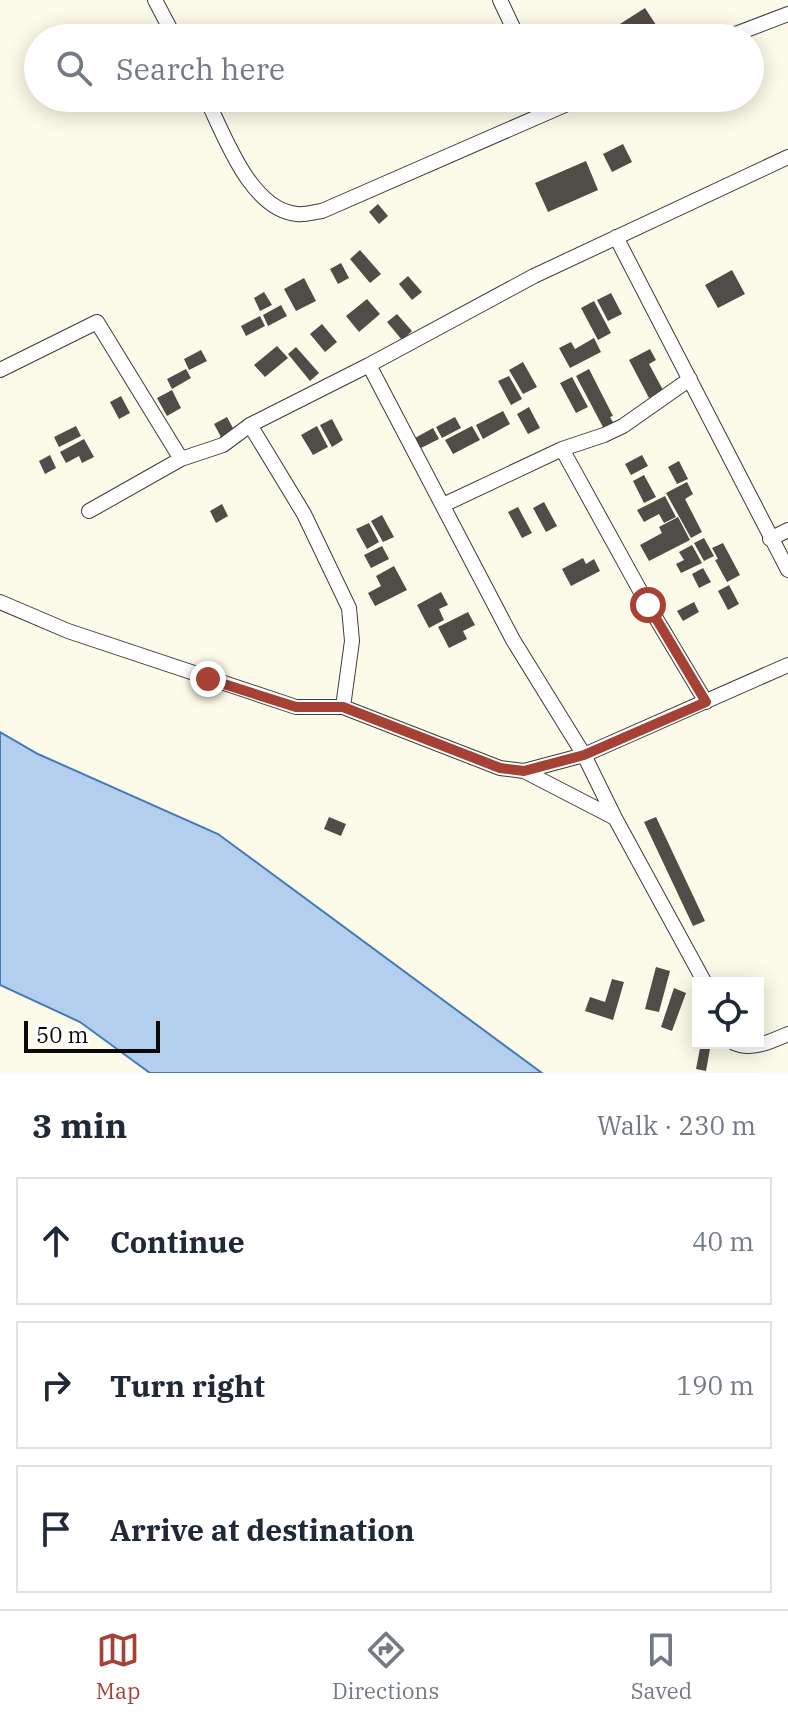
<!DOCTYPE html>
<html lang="en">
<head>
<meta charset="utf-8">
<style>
  :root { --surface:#fff; --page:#f2f2f3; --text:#1f2937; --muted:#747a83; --line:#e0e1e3; --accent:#a64135 }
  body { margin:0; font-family:"IBM Plex Serif",serif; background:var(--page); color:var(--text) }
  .controls { position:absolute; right:24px; bottom:24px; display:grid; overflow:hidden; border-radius:0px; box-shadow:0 4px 20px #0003 }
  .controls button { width:72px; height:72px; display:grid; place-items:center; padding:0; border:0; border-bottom:2px solid var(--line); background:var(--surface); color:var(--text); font:40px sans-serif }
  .scale { position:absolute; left:24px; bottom:20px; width:136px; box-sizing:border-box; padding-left:8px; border:4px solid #090909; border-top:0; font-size:22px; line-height:28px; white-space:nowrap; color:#090909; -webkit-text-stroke:6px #fff; paint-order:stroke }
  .stop { position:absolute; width:24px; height:24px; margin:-18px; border:6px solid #a64135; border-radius:50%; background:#fff }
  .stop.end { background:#a64135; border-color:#fff; box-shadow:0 2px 8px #0008 }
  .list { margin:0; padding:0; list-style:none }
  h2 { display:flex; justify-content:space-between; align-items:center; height:104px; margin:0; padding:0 32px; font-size:34px }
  h2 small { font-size:26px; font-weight:400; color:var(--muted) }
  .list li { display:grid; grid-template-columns:52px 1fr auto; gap:24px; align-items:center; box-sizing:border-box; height:128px; margin:0 16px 16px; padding:0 16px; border:2px solid var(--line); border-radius:0px }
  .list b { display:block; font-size:30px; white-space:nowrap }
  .list em { font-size:26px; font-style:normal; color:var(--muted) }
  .icon { flex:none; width:44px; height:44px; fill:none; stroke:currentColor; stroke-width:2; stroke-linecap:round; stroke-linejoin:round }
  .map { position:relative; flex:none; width:788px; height:1073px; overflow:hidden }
  .search { position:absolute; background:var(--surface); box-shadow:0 4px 20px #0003; left:24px; right:24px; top:24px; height:88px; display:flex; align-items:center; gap:20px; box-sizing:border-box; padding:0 28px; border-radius:44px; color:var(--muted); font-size:30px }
  .sheet { height:536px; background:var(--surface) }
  nav { display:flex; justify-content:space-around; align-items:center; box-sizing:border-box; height:112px; border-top:2px solid var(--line); background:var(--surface); font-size:22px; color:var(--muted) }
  nav a { display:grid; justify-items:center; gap:4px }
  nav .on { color:var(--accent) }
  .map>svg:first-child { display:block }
</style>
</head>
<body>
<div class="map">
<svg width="788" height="1073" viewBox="0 0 788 1073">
  <rect width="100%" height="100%" fill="#fcfbe9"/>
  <path fill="#b4cfed" stroke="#457aba" stroke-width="2" d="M 0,732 L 38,754 L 218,834 L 542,1073 L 150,1073 L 80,1022 L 0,985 Z"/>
  <path fill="#504c47" d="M 645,8 L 658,28 L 642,38 L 598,38 Z
    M 623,144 L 632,162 L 612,172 L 603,154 Z
    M 586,161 L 598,190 L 548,212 L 535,183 Z
    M 378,204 L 388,216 L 379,224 L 369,212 Z
    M 360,250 L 381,274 L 370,283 L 350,259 Z
    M 341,263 L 349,278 L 338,284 L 330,269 Z
    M 732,270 L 745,294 L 718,308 L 705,285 Z
    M 408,276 L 422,292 L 412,300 L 399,284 Z
    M 304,278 L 316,301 L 296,311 L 284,289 Z
    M 264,292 L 272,305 L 260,311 L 254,298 Z
    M 611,293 L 622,314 L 608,321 L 597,300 Z
    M 367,299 L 380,314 L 359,332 L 346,316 Z
    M 594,301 L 611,333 L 598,340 L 581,308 Z
    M 281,305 L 287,316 L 268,326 L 263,315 Z
    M 397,314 L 412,331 L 402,340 L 387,322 Z
    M 260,316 L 265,326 L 246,336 L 241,326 Z
    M 322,324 L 337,342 L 325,352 L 310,334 Z
    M 594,338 L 601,352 L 570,368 L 559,348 L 571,342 L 575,349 Z
    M 277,346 L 288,358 L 265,377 L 254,365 Z
    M 296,347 L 319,373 L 310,381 L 288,354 Z
    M 650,349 L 656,360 L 649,364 L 663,390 L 649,398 L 629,360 Z
    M 201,350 L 207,361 L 189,370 L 184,359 Z
    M 523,362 L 537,387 L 523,394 L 509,370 Z
    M 186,369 L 191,378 L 172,389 L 167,379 Z
    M 589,369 L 613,416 L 610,417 L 614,424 L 604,429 L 576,376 Z
    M 509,376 L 522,399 L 511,405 L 498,381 Z
    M 572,377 L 588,407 L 576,413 L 560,383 Z
    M 172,390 L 181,408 L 167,416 L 157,398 Z
    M 121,396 L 130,413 L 119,419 L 110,402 Z
    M 529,407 L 540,428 L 528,434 L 517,414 Z
    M 503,411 L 510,424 L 483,439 L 476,425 Z
    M 227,417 L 234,430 L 221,437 L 214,424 Z
    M 455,417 L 461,428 L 442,438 L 436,427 Z
    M 332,419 L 343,440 L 332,447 L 320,425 Z
    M 76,426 L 81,436 L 59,447 L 54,437 Z
    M 317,426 L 328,447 L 313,455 L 301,435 Z
    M 472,426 L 480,440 L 453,454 L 445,440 Z
    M 433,428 L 439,439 L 421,448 L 415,438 Z
    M 84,439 L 94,457 L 82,463 L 79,456 L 66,463 L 60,452 Z
    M 50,455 L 56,468 L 45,474 L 39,461 Z
    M 642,455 L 648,466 L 631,475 L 625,464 Z
    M 679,461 L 688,479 L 677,484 L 668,467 Z
    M 644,475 L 656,497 L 644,503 L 633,481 Z
    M 687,482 L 693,494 L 685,499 L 702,532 L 691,538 L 666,493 Z
    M 665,496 L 676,517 L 664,523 L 659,514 L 644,522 L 637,510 Z
    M 544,502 L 557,526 L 546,532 L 533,508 Z
    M 222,504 L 228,516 L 216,523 L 210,511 Z
    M 518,507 L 532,533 L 522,538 L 508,512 Z
    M 382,515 L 394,537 L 383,542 L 371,521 Z
    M 678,517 L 690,540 L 649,561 L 640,545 L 662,533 L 659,527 Z
    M 369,523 L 379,542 L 367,549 L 356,529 Z
    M 704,538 L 714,556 L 704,561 L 694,543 Z
    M 723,543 L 740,575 L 727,582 L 715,560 L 718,559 L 712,548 Z
    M 692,545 L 702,563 L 681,573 L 676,564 L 684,560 L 679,552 Z
    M 382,546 L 389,559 L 371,568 L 364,555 Z
    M 583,558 L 586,564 L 594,559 L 600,571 L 571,586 L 562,569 Z
    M 394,566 L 407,590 L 375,606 L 368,593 L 381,586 L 376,576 Z
    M 703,568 L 711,582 L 699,588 L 692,574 Z
    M 729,585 L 739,604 L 728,610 L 718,591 Z
    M 441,592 L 448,605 L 439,609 L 444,620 L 429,628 L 417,605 Z
    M 694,602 L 699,612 L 683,621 L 677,611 Z
    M 468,612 L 475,625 L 463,631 L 467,639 L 449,648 L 438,627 Z
    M 329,817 L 346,824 L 341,836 L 324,829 Z
    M 656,817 L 705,921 L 693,926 L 644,822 Z
    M 656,967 L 670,971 L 659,1012 L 645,1009 Z
    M 612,979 L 624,982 L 613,1020 L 585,1011 L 590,997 L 605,1002 Z
    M 674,988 L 686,993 L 672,1031 L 661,1027 Z
    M 701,1043 L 711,1043 L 706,1071 L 696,1069 Z"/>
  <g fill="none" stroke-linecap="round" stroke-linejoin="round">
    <g stroke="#3c3c3c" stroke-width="16">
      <path id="street" d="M 155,0 L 175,38
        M 500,0 L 518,38
        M 725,38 L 788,14
        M 206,98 C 224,134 250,210 297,214 C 305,215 314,212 322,211 L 581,98
        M 616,237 L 788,570
        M 369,365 L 513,640 L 584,755 L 788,665
        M 0,370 L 97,322 L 181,459
        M 250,425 L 304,514 L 349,608 L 352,641 L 343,707
        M 562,449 L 648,605 L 706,702
        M 443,505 L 562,449 L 604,435 L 623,426 L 690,379
        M 89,511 L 181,459 L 223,445 L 250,425 L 369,365 L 534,276 L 788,157
        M 770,539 L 788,530
        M 0,602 L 68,631 L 296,707 L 343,707 L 500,768 L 524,771 L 615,818
        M 524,771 L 584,755 L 615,818 L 705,983
        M 734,1043 C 751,1051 772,1041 788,1034"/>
    </g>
    <use href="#street" stroke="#fff" stroke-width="14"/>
  </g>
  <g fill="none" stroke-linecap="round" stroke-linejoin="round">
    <path stroke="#a64135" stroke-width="10" d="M 208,679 L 296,707 L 343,707 L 500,768 L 524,771 L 584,755 L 706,702 L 648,605"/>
  </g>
</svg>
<div class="controls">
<button><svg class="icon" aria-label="locate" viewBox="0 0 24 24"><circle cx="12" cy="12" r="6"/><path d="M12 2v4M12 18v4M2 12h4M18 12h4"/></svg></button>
</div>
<div class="scale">50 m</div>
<div class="stop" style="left:648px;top:605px"></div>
<div class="stop end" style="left:208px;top:679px"></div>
<div class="search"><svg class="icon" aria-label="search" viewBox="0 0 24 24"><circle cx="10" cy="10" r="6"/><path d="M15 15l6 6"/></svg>Search here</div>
</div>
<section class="sheet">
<h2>3 min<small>Walk · 230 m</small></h2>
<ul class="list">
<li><svg class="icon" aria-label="ahead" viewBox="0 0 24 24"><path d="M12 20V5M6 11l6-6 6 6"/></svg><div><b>Continue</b></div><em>40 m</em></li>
<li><svg class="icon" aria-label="right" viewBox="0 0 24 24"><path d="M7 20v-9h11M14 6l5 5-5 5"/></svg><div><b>Turn right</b></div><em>190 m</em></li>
<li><svg class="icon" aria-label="arrive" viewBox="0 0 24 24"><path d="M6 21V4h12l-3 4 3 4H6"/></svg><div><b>Arrive at destination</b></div></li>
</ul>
</section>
<nav>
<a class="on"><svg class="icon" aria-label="map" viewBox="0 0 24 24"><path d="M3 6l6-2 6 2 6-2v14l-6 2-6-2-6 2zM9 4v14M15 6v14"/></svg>Map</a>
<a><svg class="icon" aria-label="directions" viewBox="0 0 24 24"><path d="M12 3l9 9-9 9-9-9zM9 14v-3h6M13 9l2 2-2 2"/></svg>Directions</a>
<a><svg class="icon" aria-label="saved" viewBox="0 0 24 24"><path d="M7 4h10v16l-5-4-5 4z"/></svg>Saved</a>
</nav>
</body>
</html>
